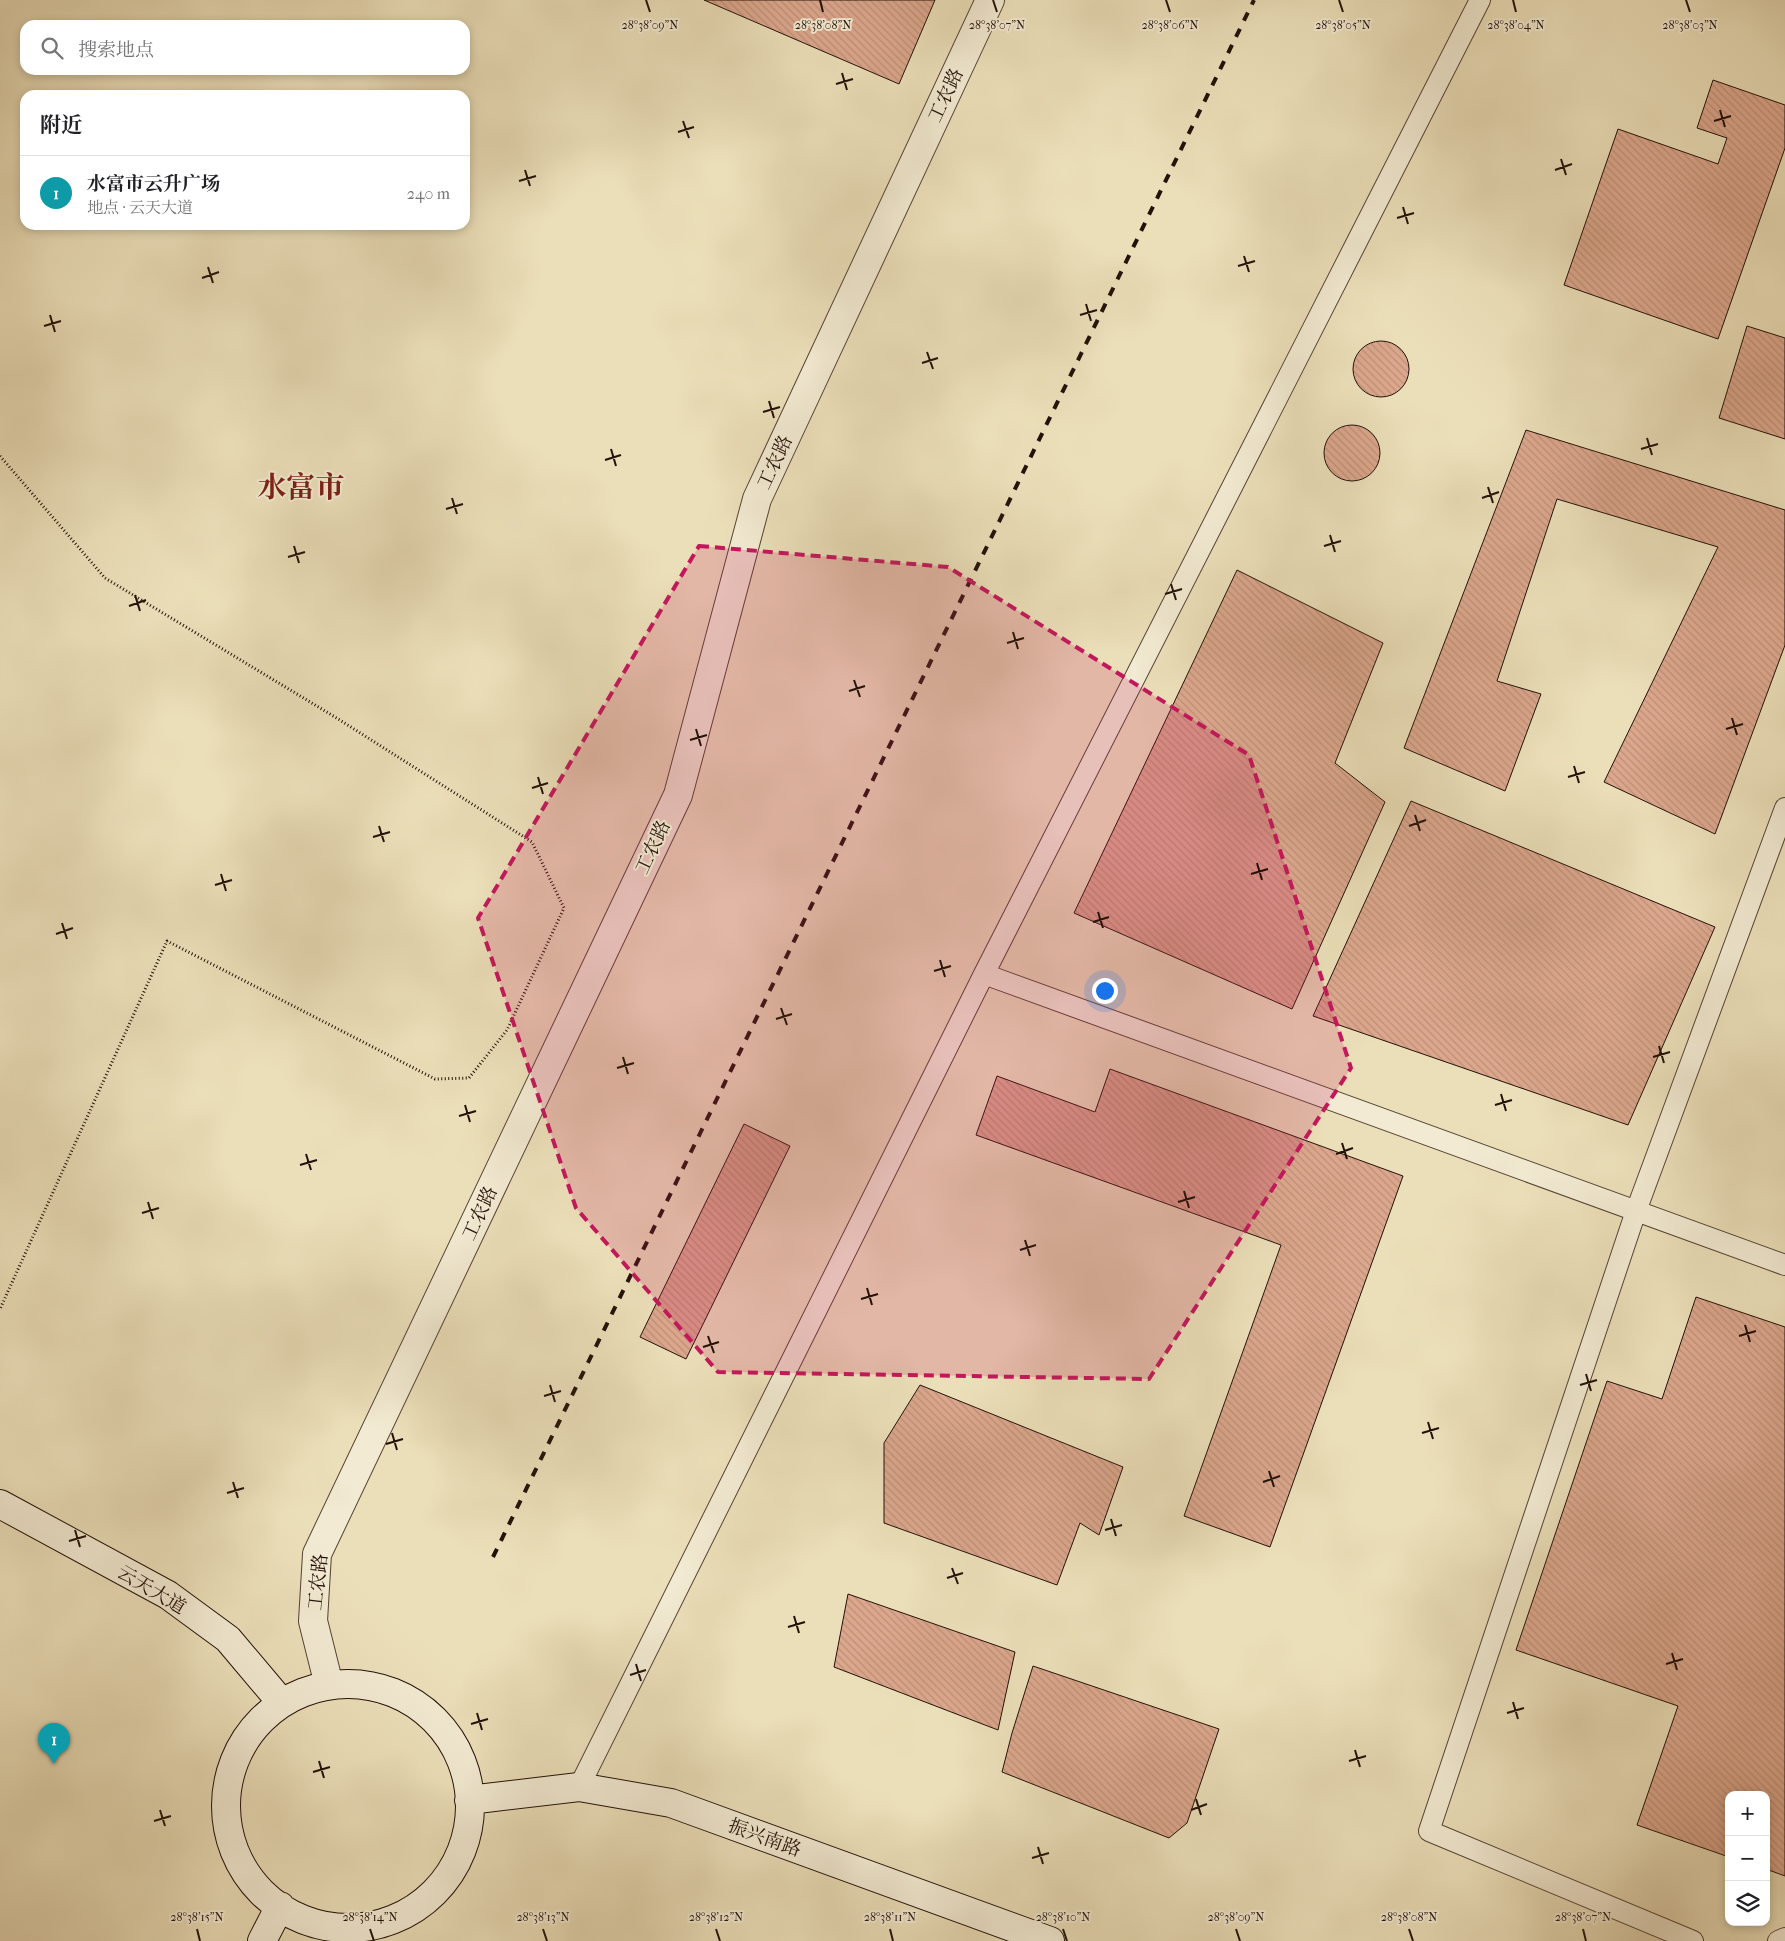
<!DOCTYPE html>
<html lang="zh">
<head>
<meta charset="utf-8">
<style>
  :root { --surface:#fff; --page:#f2f2f2; --text:#202124; --muted:#757577; --line:#e0e0e0; --accent:#7c3aed }
  body { margin:0; font-family:"IM FELL French Canon","Noto Serif SC",serif; background:var(--page); color:var(--text) }
  .controls { position:absolute; right:15px; bottom:15px; display:grid; overflow:hidden; border-radius:10px; box-shadow:0 2px 8px #0003 }
  .controls button { width:45px; height:45px; display:grid; place-items:center; padding:0; border:0; border-bottom:1px solid var(--line); background:var(--surface); color:var(--text); font:25px sans-serif }
  .you { position:absolute; left:1104px; top:990px; width:18px; height:18px; margin:-12px; border:4px solid #fff; border-radius:50%; background:#1a73e8; box-shadow:0 0 0 8px #1a73e833 }
  .badge { display:grid; place-items:center; width:32px; height:32px; border-radius:50%; background:var(--accent); color:#fff; font-size:16px; font-weight:700 }
  .pin { position:absolute; translate:-50% -41px; filter:drop-shadow(0 1px 2px #0008) }
  .pin::after { content:''; position:absolute; top:26px; width:18px; height:15px; background:inherit; clip-path:polygon(0 0,100% 0,50% 100%) }
  .list { margin:0; padding:0; list-style:none }
  h2 { display:flex; justify-content:space-between; align-items:center; height:65px; margin:0; padding:0 20px; font-size:21px }
  h2 small { font-size:16px; font-weight:400; color:var(--muted) }
  .list li { display:grid; grid-template-columns:32px 1fr auto; gap:15px; align-items:center; box-sizing:border-box; height:75px; padding:0 20px; border-top:1px solid var(--line) }
  .list b { display:block; font-size:19px; white-space:nowrap }
  .list p { margin:0; font-size:16px; white-space:nowrap; color:var(--muted) }
  .list em { font-size:16px; font-style:normal; color:var(--muted) }
  .icon { flex:none; width:28px; height:28px; fill:none; stroke:currentColor; stroke-width:2; stroke-linecap:round; stroke-linejoin:round }
  .map { position:relative; flex:none; width:1785px; height:1941px; overflow:hidden }
  .search { position:absolute; background:var(--surface); box-shadow:0 2px 8px #0003; left:20px; top:20px; width:450px; height:55px; display:flex; align-items:center; gap:12px; box-sizing:border-box; padding:0 18px; border-radius:15px; color:var(--muted); font-size:19px }
  .panel { position:absolute; background:var(--surface); box-shadow:0 2px 8px #0003; left:20px; top:90px; width:450px; height:140px; border-radius:15px }
  .map>svg:first-child { display:block }
</style>
</head>
<body>
<div class="map">
<svg width="1785" height="1941" viewBox="0 0 1785 1941">
  <defs>
    <pattern id="building-back-hatch" width="6" height="6" patternUnits="userSpaceOnUse" patternTransform="scale(1.25)"><rect width="6" height="6" fill="#dca78d"/><path d="M-1 5l2 2M0 0l6 6M5-1l2 2" fill="none" stroke="#bc8f78"/></pattern>
  </defs>
  <rect width="100%" height="100%" fill="#ebdfb9"/>
  <filter id="stains"><feTurbulence type="fractalNoise" baseFrequency=".004" numOctaves="4"/><feColorMatrix values="0 0 0 0 .2 0 0 0 0 .09 0 0 0 0 .02 0 0 0 .5 -.17"/></filter>
  <radialGradient id="worn" r=".72"><stop offset=".6" stop-color="#630" stop-opacity="0"/><stop offset="1" stop-color="#630" stop-opacity=".3"/></radialGradient>
  <path fill="url(#building-back-hatch)" stroke="#231109" d="M 704,0 L 935,0 L 899,84 Z
    M 1713,80 L 1785,105 L 1785,148 L 1718,339 L 1564,285 L 1618,129 L 1718,164 L 1727,138 L 1697,128 Z
    M 1747,326 L 1785,338 L 1785,439 L 1719,418 Z
    M1353 369a28 28 0 1 1 56 0a28 28 0 1 1-56 0Z
    M1324 453a28 28 0 1 1 56 0a28 28 0 1 1-56 0Z
    M 1526,430 L 1785,510 L 1785,645 L 1715,834 L 1604,782 L 1718,547 L 1557,499 L 1497,681 L 1541,694 L 1505,791 L 1404,748 Z
    M 1237,570 L 1383,643 L 1335,763 L 1385,802 L 1292,1009 L 1074,913 Z
    M 1411,801 L 1715,927 L 1628,1125 L 1313,1016 Z
    M 1110,1069 L 1403,1176 L 1270,1547 L 1184,1516 L 1281,1245 L 976,1135 L 997,1076 L 1095,1112 Z
    M 744,1124 L 790,1146 L 686,1359 L 640,1337 Z
    M 1696,1297 L 1785,1327 L 1785,1876 L 1766,1869 L 1766,1795 L 1729,1795 L 1729,1857 L 1637,1825 L 1678,1706 L 1516,1650 L 1607,1381 L 1662,1399 Z
    M 920,1385 L 1123,1467 L 1099,1535 L 1080,1523 L 1057,1585 L 884,1523 L 884,1443 Z
    M 848,1594 L 1015,1652 L 998,1730 L 834,1667 Z
    M 1033,1666 L 1219,1729 L 1187,1823 L 1169,1838 L 1002,1772 L 1012,1733 Z"/>
  <g fill="none" stroke-linecap="round" stroke-linejoin="round">
    <g stroke="#554435" stroke-width="22">
      <path id="service" d="M 984,974 L 1785,1265
        M 579,1787 L 984,974 L 1480,0
        M 1693,1941 L 1429,1831 L 1636,1211 L 1785,808
        M 1778,1941 L 1785,1938"/>
    </g>
    <g stroke="#554435" stroke-width="30">
      <path id="minor" d="M 329,1685 L 313,1621 L 317,1554 L 678,795 L 757,499 L 990,0"/>
    </g>
    <g stroke="#231109" stroke-width="30">
      <path id="secondary" d="M 0,1504 L 168,1595 L 228,1639 L 282,1703
        M226 1806a122 122 0 1 1 244 0a122 122 0 1 1-244 0Z
        M 469,1800 L 579,1787 L 671,1803 L 1050,1941
        M 262,1941 L 280,1906"/>
    </g>
    <path stroke="#231109" stroke-width="3" stroke-dasharray="1 2.5" stroke-linecap="butt" d="M 0,456 L 105,578 L 335,717 L 532,842 L 564,908 L 507,1030 L 469,1078 L 435,1079 L 167,941 L 0,1309"/>
    <use href="#service" stroke="#f2ead2" stroke-width="20"/>
    <use href="#minor" stroke="#f2ead2" stroke-width="28"/>
    <use href="#secondary" stroke="#f2ead2" stroke-width="28"/>
    <path stroke="#231109" stroke-width="4" stroke-dasharray="9 9" stroke-linecap="butt" d="M 493,1557 L 1254,0"/>
  </g>
  <path fill="#c2185b" fill-opacity="0.2" stroke="#c2185b" stroke-width="4" stroke-dasharray="10 6" stroke-linejoin="round" d="M 699,546 L 948,567 L 1249,755 L 1351,1068 L 1149,1379 L 718,1372 L 576,1208 L 478,918 Z"/>
  <path fill="none" stroke="#231109" stroke-width="2" d="M 646,0 L 650,12M 820,0 L 823,12M 993,0 L 997,12M 1166,0 L 1170,12M 1339,0 L 1343,12M 1513,0 L 1516,12M 1686,0 L 1690,12M 842,73 L 847,90M 836,84 L 853,79M 1720,110 L 1725,127M 683,121 L 689,138M 1714,121 L 1731,116M 678,132 L 694,127M 1561,159 L 1566,175M 525,170 L 530,186M 1555,170 L 1572,164M 519,181 L 536,176M 1403,207 L 1408,224M 1397,218 L 1414,213M 1244,256 L 1249,272M 1238,266 L 1255,261M 208,267 L 213,283M 202,278 L 219,272M 1086,304 L 1091,321M 50,315 L 55,332M 1080,315 L 1097,310M 44,326 L 61,321M 927,352 L 933,369M 922,363 L 938,358M 769,401 L 774,418M 763,412 L 780,407M 1647,438 L 1652,455M 611,449 L 616,466M 1641,449 L 1658,444M 605,460 L 621,455M 1488,487 L 1493,503M 452,498 L 457,514M 1482,498 L 1499,492M 446,509 L 463,504M 1330,535 L 1335,552M 294,546 L 299,563M 1324,546 L 1341,541M 288,557 L 305,552M 1171,584 L 1176,600M 1165,594 L 1182,589M 135,595 L 140,611M 129,606 L 146,600M 1013,632 L 1018,649M 1007,643 L 1024,638M 854,680 L 860,697M 849,691 L 865,686M 1732,718 L 1737,735M 696,729 L 701,746M 1726,729 L 1743,724M 690,740 L 707,735M 1574,766 L 1579,783M 538,777 L 543,794M 1568,777 L 1585,772M 532,788 L 548,783M 1415,815 L 1420,831M 379,826 L 384,842M 1409,826 L 1426,820M 373,837 L 390,832M 1257,863 L 1262,880M 221,874 L 226,891M 1251,874 L 1268,869M 215,885 L 232,880M 1098,912 L 1103,928M 1093,922 L 1109,917M 62,923 L 67,939M 56,934 L 73,928M 940,960 L 945,977M 934,971 L 951,966M 781,1008 L 787,1025M 776,1019 L 792,1014M 1659,1046 L 1664,1063M 623,1057 L 628,1074M 1653,1057 L 1670,1052M 617,1068 L 634,1063M 1501,1094 L 1506,1111M 465,1105 L 470,1122M 1495,1105 L 1512,1100M 459,1116 L 476,1111M 1342,1143 L 1347,1159M 306,1154 L 311,1170M 1336,1154 L 1353,1148M 300,1165 L 317,1160M 1184,1191 L 1189,1208M 148,1202 L 153,1219M 1178,1202 L 1195,1197M 142,1213 L 159,1208M 1025,1240 L 1030,1256M 1020,1250 L 1036,1245M 867,1288 L 872,1305M 861,1299 L 878,1294M 1745,1325 L 1750,1342M 708,1336 L 714,1353M 1739,1336 L 1756,1331M 703,1347 L 719,1342M 1586,1374 L 1591,1391M 550,1385 L 555,1402M 1580,1385 L 1597,1380M 544,1396 L 561,1391M 1428,1422 L 1433,1439M 392,1433 L 397,1450M 1422,1433 L 1439,1428M 386,1444 L 403,1439M 1269,1471 L 1274,1487M 233,1482 L 238,1498M 1263,1482 L 1280,1476M 227,1493 L 244,1488M 1111,1519 L 1116,1536M 75,1530 L 80,1547M 1105,1530 L 1122,1525M 69,1541 L 86,1536M 952,1568 L 958,1584M 947,1578 L 963,1573M 794,1616 L 799,1633M 788,1627 L 805,1622M 1672,1653 L 1677,1670M 636,1664 L 641,1681M 1666,1664 L 1683,1659M 630,1675 L 646,1670M 1513,1702 L 1518,1719M 477,1713 L 482,1730M 1507,1713 L 1524,1708M 471,1724 L 488,1719M 1355,1750 L 1360,1767M 319,1761 L 324,1778M 1349,1761 L 1366,1756M 313,1772 L 330,1767M 1196,1799 L 1201,1815M 160,1810 L 165,1826M 1191,1810 L 1207,1804M 154,1821 L 171,1816M 1038,1847 L 1043,1864M 1032,1858 L 1049,1853M 197,1929 L 200,1941M 370,1929 L 374,1941M 543,1929 L 547,1941M 716,1929 L 720,1941M 890,1929 L 893,1941M 1063,1929 L 1067,1941M 1236,1929 L 1240,1941M 1409,1929 L 1413,1941M 1583,1929 L 1586,1941"/>
  <g text-anchor="middle" stroke-width="4" stroke-linejoin="round" paint-order="stroke">
    <g font-size="19" fill="#231109" stroke="#f2ead2">
      <text transform="translate(945 95) rotate(-65)" y="7">工农路</text>
      <text transform="translate(774 462) rotate(-65)" y="7">工农路</text>
      <text transform="translate(652 847) rotate(-65)" y="7">工农路</text>
      <text transform="translate(479 1213) rotate(-65)" y="7">工农路</text>
      <text transform="translate(317 1582) rotate(-84)" y="7">工农路</text>
      <text transform="translate(152 1589) rotate(31)" y="7">云天大道</text>
      <text transform="translate(765 1837) rotate(20)" y="7">振兴南路</text>
    </g>
    <g font-size="29" font-weight="bold" fill="#7a1f14" stroke="#f2ead2">
      <text x="301" y="497">水富市</text>
    </g>
  </g>
  <g font-size="12" text-anchor="middle" fill="#231109" stroke="#f2ead2" stroke-width="4" stroke-linejoin="round" paint-order="stroke">
    <text x="650" y="29">28°38'09"N</text>
    <text x="823" y="29">28°38'08"N</text>
    <text x="997" y="29">28°38'07"N</text>
    <text x="1170" y="29">28°38'06"N</text>
    <text x="1343" y="29">28°38'05"N</text>
    <text x="1516" y="29">28°38'04"N</text>
    <text x="1690" y="29">28°38'03"N</text>
    <text x="197" y="1921">28°38'15"N</text>
    <text x="370" y="1921">28°38'14"N</text>
    <text x="543" y="1921">28°38'13"N</text>
    <text x="716" y="1921">28°38'12"N</text>
    <text x="890" y="1921">28°38'11"N</text>
    <text x="1063" y="1921">28°38'10"N</text>
    <text x="1236" y="1921">28°38'09"N</text>
    <text x="1409" y="1921">28°38'08"N</text>
    <text x="1583" y="1921">28°38'07"N</text>
  </g>
  <rect width="100%" height="100%" filter="url(#stains)"/>
  <rect width="100%" height="100%" fill="url(#worn)"/>
</svg>
<div class="controls">
<button>+</button>
<button>−</button>
<button><svg class="icon" aria-label="layers" viewBox="0 0 24 24"><path d="M12 4l9 5-9 5-9-5zM3 14l9 5 9-5"/></svg></button>
</div>
<div class="you"></div>
<div class="pin badge" style="left:54px;top:1764px;background:#0f9aa8">1</div>
<div class="search"><svg class="icon" aria-label="search" viewBox="0 0 24 24"><circle cx="10" cy="10" r="6"/><path d="M15 15l6 6"/></svg>搜索地点</div>
<section class="panel">
<h2>附近<small></small></h2>
<ul class="list">
<li><span class="badge" style="background:#0f9aa8">1</span><div><b>水富市云升广场</b><p>地点 · 云天大道</p></div><em>240 m</em></li>
</ul>
</section>
</div>
</body>
</html>
